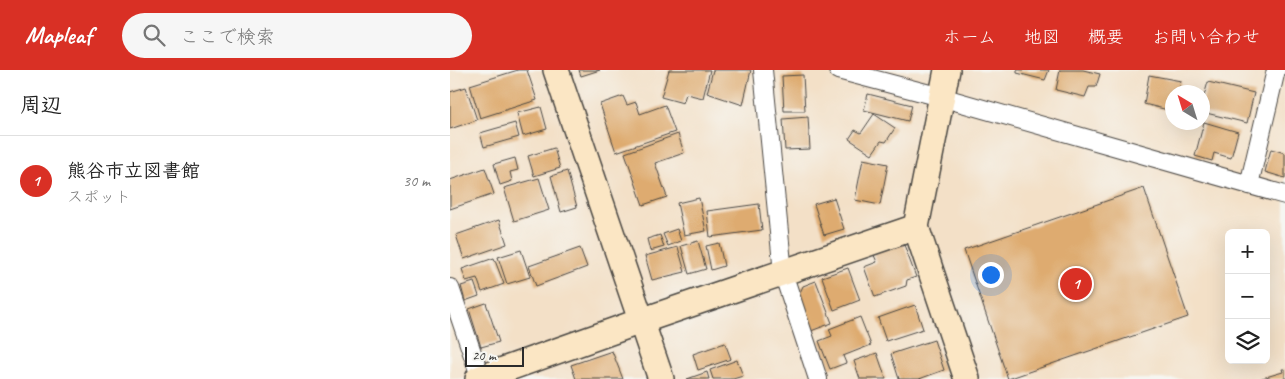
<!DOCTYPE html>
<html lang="ja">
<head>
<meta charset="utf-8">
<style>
  :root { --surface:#fff; --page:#f6f6f6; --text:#222; --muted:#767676; --line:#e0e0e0; --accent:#d93025 }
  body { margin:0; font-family:Caveat,"Klee One",sans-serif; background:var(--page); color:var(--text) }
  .controls { position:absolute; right:15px; bottom:15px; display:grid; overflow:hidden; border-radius:8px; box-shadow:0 5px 20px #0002 }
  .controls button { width:45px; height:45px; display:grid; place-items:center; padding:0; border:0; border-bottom:1px solid var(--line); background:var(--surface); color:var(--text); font:25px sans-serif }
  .compass { position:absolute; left:715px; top:15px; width:45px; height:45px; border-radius:50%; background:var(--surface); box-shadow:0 5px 20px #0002; rotate:322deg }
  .scale { position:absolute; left:15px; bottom:12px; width:59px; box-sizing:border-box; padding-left:5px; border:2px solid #2b2b2b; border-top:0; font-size:14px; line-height:18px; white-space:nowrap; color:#2b2b2b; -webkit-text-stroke:4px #f6f6f2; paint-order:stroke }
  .you { position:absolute; left:540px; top:204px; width:18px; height:18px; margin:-12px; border:4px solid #fff; border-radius:50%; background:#1a73e8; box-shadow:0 0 0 8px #1a73e833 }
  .badge { display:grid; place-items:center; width:32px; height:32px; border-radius:50%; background:var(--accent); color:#fff; font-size:16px; font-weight:700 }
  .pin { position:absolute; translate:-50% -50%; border:2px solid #fff; box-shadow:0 1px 5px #0006 }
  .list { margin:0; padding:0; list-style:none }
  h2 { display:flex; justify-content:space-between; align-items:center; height:65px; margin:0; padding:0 20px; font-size:21px }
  h2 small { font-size:16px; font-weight:400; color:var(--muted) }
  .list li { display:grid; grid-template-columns:32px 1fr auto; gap:15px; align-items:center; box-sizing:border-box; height:90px; padding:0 20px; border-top:1px solid var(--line) }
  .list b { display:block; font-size:19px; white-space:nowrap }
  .list p { margin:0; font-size:16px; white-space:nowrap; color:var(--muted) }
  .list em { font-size:16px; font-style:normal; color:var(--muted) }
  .icon { flex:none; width:28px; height:28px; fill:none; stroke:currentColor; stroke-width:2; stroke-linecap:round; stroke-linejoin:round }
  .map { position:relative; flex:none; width:835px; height:309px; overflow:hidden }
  header { display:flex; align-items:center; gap:30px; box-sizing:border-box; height:70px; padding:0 25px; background:var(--accent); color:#fff }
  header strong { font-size:24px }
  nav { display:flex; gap:28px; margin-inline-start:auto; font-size:18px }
  .search { width:350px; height:45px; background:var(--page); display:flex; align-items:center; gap:12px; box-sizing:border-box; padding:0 18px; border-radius:28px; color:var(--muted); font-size:19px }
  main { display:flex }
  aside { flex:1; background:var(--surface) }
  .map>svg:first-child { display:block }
</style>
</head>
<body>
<header>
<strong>Mapleaf</strong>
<div class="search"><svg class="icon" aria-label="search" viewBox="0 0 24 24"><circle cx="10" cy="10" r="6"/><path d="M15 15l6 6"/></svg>ここで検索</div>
<nav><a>ホーム</a><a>地図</a><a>概要</a><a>お問い合わせ</a></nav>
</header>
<main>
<aside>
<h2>周辺<small></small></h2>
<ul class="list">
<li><span class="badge">1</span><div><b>熊谷市立図書館</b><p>スポット</p></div><em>30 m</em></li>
</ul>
</aside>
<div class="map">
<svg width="835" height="309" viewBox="0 0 835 309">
  <rect width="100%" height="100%" fill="#f6f6f2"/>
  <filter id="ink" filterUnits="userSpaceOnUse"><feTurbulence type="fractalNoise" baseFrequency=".02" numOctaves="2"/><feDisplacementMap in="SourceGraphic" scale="10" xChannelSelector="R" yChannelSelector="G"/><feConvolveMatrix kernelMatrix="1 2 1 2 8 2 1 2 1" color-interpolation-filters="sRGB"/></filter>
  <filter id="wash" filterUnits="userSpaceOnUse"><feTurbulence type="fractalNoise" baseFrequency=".0096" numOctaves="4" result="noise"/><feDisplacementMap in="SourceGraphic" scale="20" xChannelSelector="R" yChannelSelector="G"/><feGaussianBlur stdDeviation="1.12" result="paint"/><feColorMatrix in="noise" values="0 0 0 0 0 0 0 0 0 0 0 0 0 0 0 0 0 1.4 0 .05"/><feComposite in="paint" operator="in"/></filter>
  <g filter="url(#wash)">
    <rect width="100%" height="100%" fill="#f3e0c7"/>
    <g id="blocks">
      <path fill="#deab70" d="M 68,0 L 77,0 L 87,30 L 30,48 L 20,15 Z
        M 129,0 L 150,0 L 131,6 Z
        M 219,0 L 260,0 L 253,28 L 236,24 L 233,33 L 211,27 Z
        M 263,0 L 301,0 L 293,35 L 257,23 Z
        M 567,0 L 599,0 L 595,10 L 567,3 Z
        M 610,0 L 633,0 L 650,4 L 646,17 L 639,17 L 635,27 L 606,20 Z
        M 353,5 L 355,41 L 334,41 L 332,6 Z
        M 699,5 L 731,11 L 729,22 L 722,22 L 722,41 L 694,34 Z
        M 758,12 L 804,23 L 797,53 L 752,42 L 752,33 Z
        M 16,17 L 27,50 L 0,59 L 0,22 Z
        M 418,24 L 462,35 L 458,51 L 414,40 Z
        M 173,26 L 177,35 L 186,32 L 190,44 L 215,35 L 225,62 L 166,82 L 150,34 Z
        M 91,37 L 97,59 L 73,66 L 67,43 Z
        M 424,44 L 445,58 L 436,72 L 431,71 L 422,84 L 399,69 L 405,60 L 411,63 Z
        M 358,47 L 360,79 L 335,80 L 333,49 Z
        M 754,52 L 788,62 L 781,88 L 764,83 L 762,91 L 745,86 Z
        M 65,53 L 69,67 L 34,77 L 30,63 Z
        M 228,64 L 234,83 L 205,93 L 217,127 L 193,135 L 175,83 Z
        M 104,78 L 110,98 L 84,106 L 78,86 Z
        M 821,79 L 835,83 L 835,108 L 815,102 Z
        M 65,88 L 68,100 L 60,102 L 62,111 L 50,115 L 44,94 Z
        M 413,89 L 438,94 L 430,135 L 405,130 Z
        M 35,98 L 44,124 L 0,139 L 0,110 Z
        M 117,101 L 127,137 L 111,142 L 101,106 Z
        M 89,108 L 99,140 L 64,151 L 54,118 Z
        M 694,118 L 738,247 L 558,309 L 514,180 Z
        M 249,128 L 256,161 L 234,165 L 227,133 Z
        M 384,128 L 394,159 L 374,165 L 364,134 Z
        M 309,134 L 312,160 L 260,167 L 257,141 Z
        M 49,150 L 57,174 L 14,189 L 6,165 Z
        M 227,159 L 231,171 L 218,176 L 213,164 Z
        M 210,165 L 214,177 L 200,181 L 197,169 Z
        M 248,171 L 256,199 L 239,204 L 231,176 Z
        M 453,172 L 466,207 L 457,210 L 456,216 L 425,227 L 414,197 L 427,192 L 423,183 Z
        M 269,173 L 274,196 L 261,200 L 256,176 Z
        M 228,177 L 235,202 L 202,210 L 195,186 Z
        M 130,178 L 137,197 L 86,216 L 79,196 Z
        M 71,180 L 80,207 L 57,214 L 48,187 Z
        M 44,188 L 54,214 L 32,222 L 27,208 L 16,211 L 12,199 Z
        M 398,198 L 410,230 L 384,240 L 372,207 Z
        M 366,211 L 382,253 L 361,261 L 348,227 L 353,216 Z
        M 24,212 L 29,226 L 15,231 L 11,216 Z
        M 36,233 L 49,272 L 31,277 L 19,239 Z
        M 465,235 L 473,259 L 436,271 L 428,248 Z
        M 410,247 L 421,275 L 393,286 L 396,293 L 380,299 L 369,271 L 382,266 L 379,259 Z
        M 484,270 L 494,300 L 469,309 L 449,309 L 441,284 Z
        M 275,273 L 281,289 L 248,300 L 243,284 Z
        M 162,281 L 173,309 L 126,309 L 121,295 Z
        M 427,283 L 436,309 L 410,309 L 404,291 Z
        M 287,290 L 293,306 L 283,309 L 263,309 L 260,300 Z
        M 832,299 L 835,299 L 835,309 L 809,309 L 833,302 Z
        M 257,302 L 259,309 L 237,309 Z"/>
    </g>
  </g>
  <g filter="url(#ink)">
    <use href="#blocks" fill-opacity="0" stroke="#494642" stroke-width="1"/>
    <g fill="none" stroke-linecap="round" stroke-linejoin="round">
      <g stroke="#494642" stroke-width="20">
        <path id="street" d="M 313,0 L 333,203 L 368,309
          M 388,0 L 491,27 L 835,125
          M 799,115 L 826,0
          M 0,218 L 31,309"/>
      </g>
      <g stroke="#494642" stroke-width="28">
        <path id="secondary" d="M 106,0 L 211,309
          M 497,0 L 466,157 L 517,309
          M 28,309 L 191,251 L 466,157"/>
      </g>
      <use href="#street" stroke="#fff" stroke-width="18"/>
      <use href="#secondary" stroke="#fbe6c4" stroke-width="25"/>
    </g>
  </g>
</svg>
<div class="controls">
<button>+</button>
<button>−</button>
<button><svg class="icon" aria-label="layers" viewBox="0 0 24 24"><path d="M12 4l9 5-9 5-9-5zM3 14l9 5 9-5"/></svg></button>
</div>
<svg class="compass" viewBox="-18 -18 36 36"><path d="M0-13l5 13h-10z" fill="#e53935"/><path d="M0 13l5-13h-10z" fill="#767676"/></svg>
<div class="scale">20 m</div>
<div class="you"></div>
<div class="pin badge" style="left:626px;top:214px">1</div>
</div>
</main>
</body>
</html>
